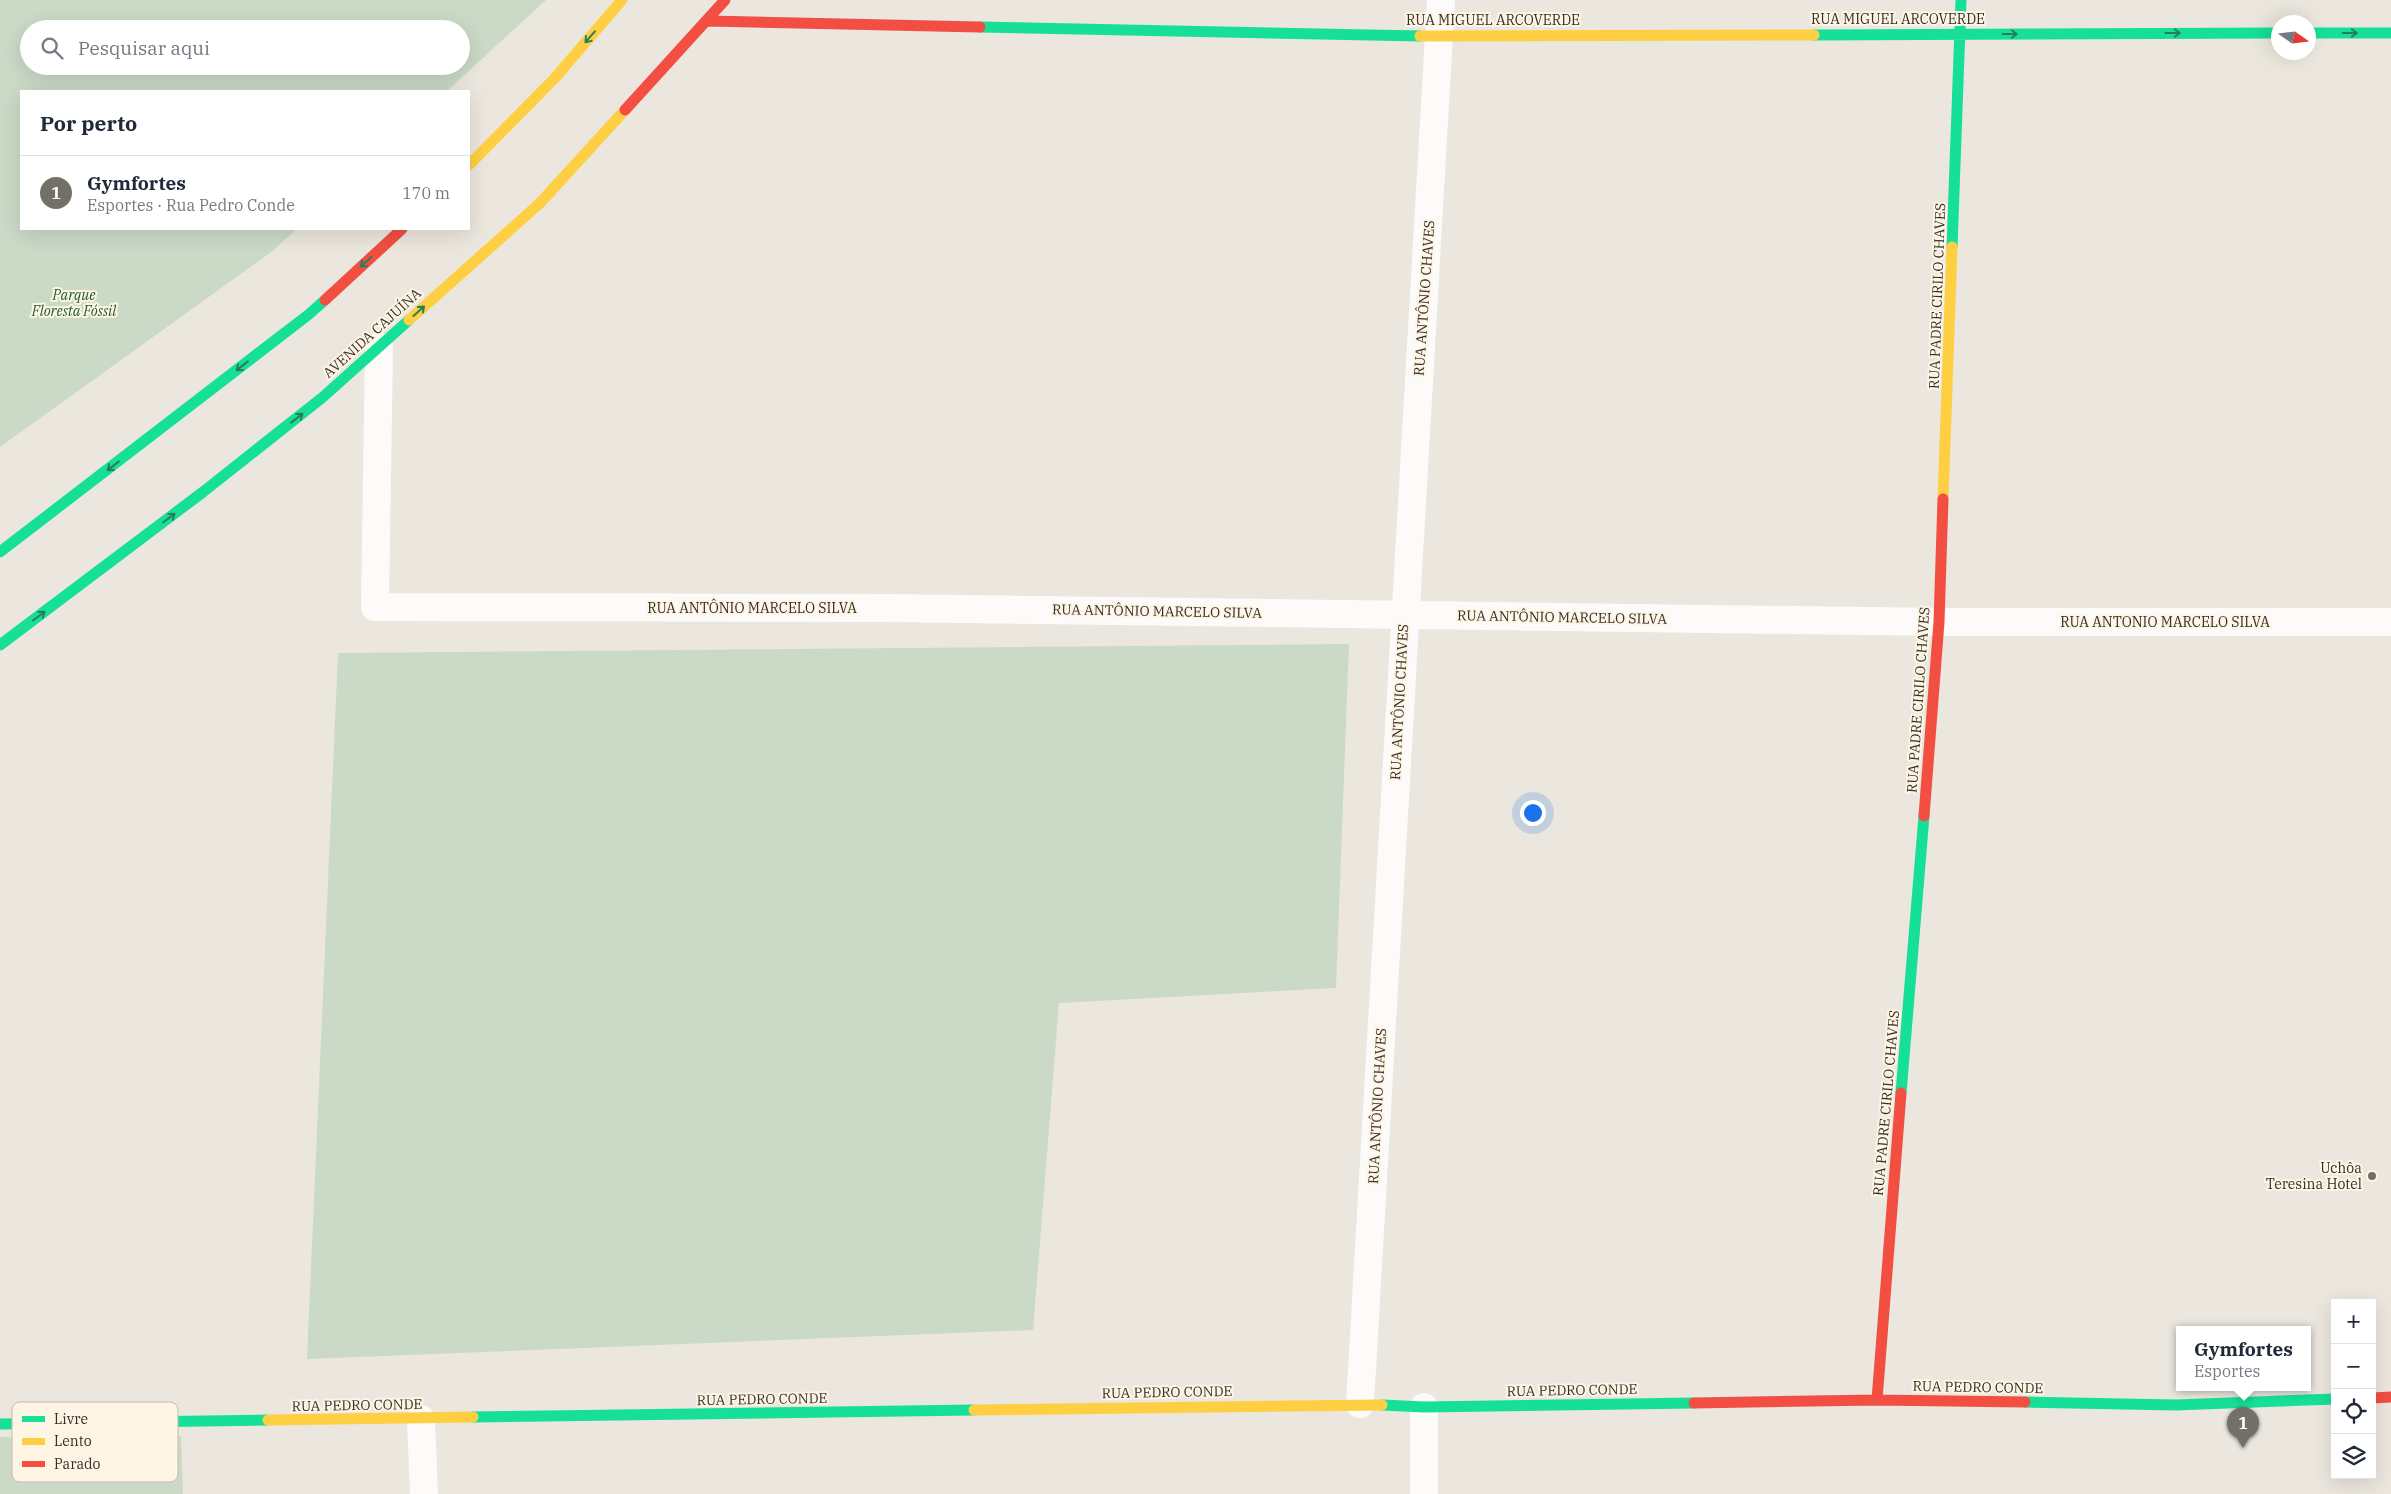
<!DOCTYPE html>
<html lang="pt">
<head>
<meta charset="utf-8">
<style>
  :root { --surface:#fff; --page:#f6f6f7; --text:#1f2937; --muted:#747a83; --line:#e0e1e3; --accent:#747069 }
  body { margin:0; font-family:"IBM Plex Serif",serif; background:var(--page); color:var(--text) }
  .controls { position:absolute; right:15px; bottom:15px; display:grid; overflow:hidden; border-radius:0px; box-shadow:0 5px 20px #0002 }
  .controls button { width:45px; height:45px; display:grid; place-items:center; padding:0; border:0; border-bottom:1px solid var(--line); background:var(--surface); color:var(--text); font:25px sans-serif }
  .compass { position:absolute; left:2271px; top:15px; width:45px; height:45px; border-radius:50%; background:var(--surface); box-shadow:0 5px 20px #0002; rotate:104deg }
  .you { position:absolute; left:1532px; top:812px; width:18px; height:18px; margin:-12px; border:4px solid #fff; border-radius:50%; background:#1a73e8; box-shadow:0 0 0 8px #1a73e833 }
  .badge { display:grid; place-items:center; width:32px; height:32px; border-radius:50%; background:var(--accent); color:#fff; font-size:16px; font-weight:700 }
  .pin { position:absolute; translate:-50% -41px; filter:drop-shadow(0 1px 2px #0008) }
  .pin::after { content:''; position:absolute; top:26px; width:18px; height:15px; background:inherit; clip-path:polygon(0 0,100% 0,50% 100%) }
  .popup { position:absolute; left:2176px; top:1326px; width:135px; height:65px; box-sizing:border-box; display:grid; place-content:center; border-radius:0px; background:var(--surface); filter:drop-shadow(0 1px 4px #0005); font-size:16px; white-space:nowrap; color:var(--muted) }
  .popup b { font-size:19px; color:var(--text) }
  .popup::after { content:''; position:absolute; left:50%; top:100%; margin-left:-10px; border:10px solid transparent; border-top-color:var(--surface) }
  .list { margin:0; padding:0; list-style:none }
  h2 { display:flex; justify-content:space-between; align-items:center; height:65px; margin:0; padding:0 20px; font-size:21px }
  h2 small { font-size:16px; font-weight:400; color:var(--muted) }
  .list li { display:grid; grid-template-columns:32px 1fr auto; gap:15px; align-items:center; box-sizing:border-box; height:75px; padding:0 20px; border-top:1px solid var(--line) }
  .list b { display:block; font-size:19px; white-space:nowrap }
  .list p { margin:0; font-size:16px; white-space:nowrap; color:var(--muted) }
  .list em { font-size:16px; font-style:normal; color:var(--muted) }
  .icon { flex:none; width:28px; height:28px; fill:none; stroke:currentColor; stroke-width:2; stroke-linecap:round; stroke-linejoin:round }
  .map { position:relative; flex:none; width:2391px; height:1494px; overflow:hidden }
  .search { position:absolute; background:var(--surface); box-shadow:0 5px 20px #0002; left:20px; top:20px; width:450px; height:55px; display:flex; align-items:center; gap:12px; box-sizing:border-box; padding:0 18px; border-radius:28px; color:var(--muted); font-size:19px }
  .panel { position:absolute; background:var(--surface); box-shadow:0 5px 20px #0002; left:20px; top:90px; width:450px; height:140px; border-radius:0px }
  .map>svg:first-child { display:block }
</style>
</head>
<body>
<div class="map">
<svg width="2391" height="1494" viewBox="0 0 2391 1494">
  <rect width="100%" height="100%" fill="#ebe7de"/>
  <path fill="#cbdac7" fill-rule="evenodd" d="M 0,0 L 546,0 L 447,91 L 21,91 L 21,229 L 297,229 L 270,253 L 0,447 ZM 29,29 L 461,29 L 461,66 L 29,66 Z
    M 1349,644 L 1336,988 L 1059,1003 L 1033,1330 L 307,1359 L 338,653 Z
    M 181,1436 L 183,1494 L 0,1494 L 0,1437 Z"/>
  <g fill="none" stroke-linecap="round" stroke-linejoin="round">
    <path stroke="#fcfbfa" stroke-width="28" d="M 379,347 L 375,607 L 887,608 L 1939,622 L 2391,622
      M 1360,1404 L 1441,0
      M 1424,1407 L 1424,1494
      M 421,1419 L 424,1494"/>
    <path stroke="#16e098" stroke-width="11" d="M 980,27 L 1420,36
      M 2308,33 L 2391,33
      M 1814,35 L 2278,33
      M 1952,247 L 1961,0
      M 0,552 L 308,315 L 325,300
      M 0,645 L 203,492 L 323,397 L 409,320
      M 1901,1093 L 1924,816
      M 2025,1402 L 2176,1405 L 2335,1399
      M 1382,1405 L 1424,1407 L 1694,1403
      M 473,1417 L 974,1410
      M 0,1424 L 268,1420"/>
    <path stroke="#ffcf43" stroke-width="11" d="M 1420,36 L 1814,35
      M 469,165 L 554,79 L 622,0
      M 409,320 L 540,203 L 625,110
      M 1943,499 L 1952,247
      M 974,1410 L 1382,1405
      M 268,1420 L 473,1417"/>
    <path stroke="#f24e42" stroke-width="11" d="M 708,21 L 980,27
      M 625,110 L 725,0
      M 325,300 L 402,229
      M 1924,816 L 1939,622 L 1943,499
      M 2372,1398 L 2391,1397
      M 1877,1400 L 1901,1093
      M 1694,1403 L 1877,1400 L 2025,1402"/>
  </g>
  <defs><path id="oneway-shaft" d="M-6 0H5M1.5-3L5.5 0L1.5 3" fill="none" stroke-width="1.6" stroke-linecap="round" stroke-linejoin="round" transform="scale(1.25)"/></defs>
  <g stroke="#267f5c">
    <use href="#oneway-shaft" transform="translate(2173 33)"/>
    <use href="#oneway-shaft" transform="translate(2350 33)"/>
    <use href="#oneway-shaft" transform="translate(2010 34)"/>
    <use href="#oneway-shaft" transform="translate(590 37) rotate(131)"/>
    <use href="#oneway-shaft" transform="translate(366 262) rotate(137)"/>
    <use href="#oneway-shaft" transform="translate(419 311) rotate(-42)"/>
    <use href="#oneway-shaft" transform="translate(242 366) rotate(142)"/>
    <use href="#oneway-shaft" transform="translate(297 418) rotate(-38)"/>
    <use href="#oneway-shaft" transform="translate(113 466) rotate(142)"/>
    <use href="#oneway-shaft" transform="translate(169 518) rotate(-37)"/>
    <use href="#oneway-shaft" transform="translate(39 616) rotate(-37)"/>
  </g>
  <circle fill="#747069" stroke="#fff5e5" stroke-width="2" cx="2372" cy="1176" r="5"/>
  <g text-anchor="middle" stroke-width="4" stroke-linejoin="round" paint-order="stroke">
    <g font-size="14" fill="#34302a" stroke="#fff5e5">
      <text x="1898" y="24">RUA MIGUEL ARCOVERDE</text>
      <text x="1493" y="25">RUA MIGUEL ARCOVERDE</text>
      <text transform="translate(1937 296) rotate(-88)" y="5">RUA PADRE CIRILO CHAVES</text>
      <text transform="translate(1424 298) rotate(-86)" y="5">RUA ANTÔNIO CHAVES</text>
      <text transform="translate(372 333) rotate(-42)" y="5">AVENIDA CAJUÍNA</text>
      <text x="752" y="613">RUA ANTÔNIO MARCELO SILVA</text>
      <text transform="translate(1157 611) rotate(1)" y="5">RUA ANTÔNIO MARCELO SILVA</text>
      <text transform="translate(1562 617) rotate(1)" y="5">RUA ANTÔNIO MARCELO SILVA</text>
      <text x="2165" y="627">RUA ANTONIO MARCELO SILVA</text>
      <text transform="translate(1918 700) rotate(-86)" y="5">RUA PADRE CIRILO CHAVES</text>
      <text transform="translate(1399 702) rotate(-87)" y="5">RUA ANTÔNIO CHAVES</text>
      <text transform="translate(1886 1103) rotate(-85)" y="5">RUA PADRE CIRILO CHAVES</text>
      <text transform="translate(1377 1106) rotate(-87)" y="5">RUA ANTÔNIO CHAVES</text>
      <text transform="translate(1978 1387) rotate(1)" y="5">RUA PEDRO CONDE</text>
      <text transform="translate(1572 1390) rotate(-1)" y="5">RUA PEDRO CONDE</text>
      <text transform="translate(1167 1392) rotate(-1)" y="5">RUA PEDRO CONDE</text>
      <text transform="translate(762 1399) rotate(-1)" y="5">RUA PEDRO CONDE</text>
      <text transform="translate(357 1405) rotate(-1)" y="5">RUA PEDRO CONDE</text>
    </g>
    <g font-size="14" font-style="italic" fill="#1a5b2d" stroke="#fff5e5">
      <text x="74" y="300">Parque<tspan x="74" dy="16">Floresta Fóssil</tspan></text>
    </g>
    <g font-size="14" fill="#34302a" stroke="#fff5e5" text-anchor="end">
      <text x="2362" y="1173">Uchôa<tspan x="2362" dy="16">Teresina Hotel</tspan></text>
    </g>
  </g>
  <rect x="12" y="1402" width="166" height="80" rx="8" fill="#fff5e5" stroke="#c2baad" stroke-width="1"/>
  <rect x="22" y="1416" width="23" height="6" fill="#16e098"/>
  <rect x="22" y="1438" width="23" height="7" fill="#ffcf43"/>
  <rect x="22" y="1461" width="23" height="6" fill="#f24e42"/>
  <g font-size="14" fill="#34302a">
    <text x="54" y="1424">Livre</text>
    <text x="54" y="1446">Lento</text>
    <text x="54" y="1469">Parado</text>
  </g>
</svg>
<div class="controls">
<button>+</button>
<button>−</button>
<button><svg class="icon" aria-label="locate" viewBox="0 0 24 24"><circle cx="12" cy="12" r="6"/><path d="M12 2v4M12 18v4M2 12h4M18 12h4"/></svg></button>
<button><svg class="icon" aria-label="layers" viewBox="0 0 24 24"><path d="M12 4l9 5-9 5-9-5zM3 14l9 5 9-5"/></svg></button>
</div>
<svg class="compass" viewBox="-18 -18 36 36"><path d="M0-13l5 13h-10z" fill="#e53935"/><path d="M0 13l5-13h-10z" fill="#747a83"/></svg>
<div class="you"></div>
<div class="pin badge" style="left:2243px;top:1448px">1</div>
<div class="popup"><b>Gymfortes</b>Esportes</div>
<div class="search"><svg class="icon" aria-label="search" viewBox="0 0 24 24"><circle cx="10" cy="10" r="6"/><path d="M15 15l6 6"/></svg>Pesquisar aqui</div>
<section class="panel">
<h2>Por perto<small></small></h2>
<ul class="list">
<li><span class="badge">1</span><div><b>Gymfortes</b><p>Esportes · Rua Pedro Conde</p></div><em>170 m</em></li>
</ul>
</section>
</div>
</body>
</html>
